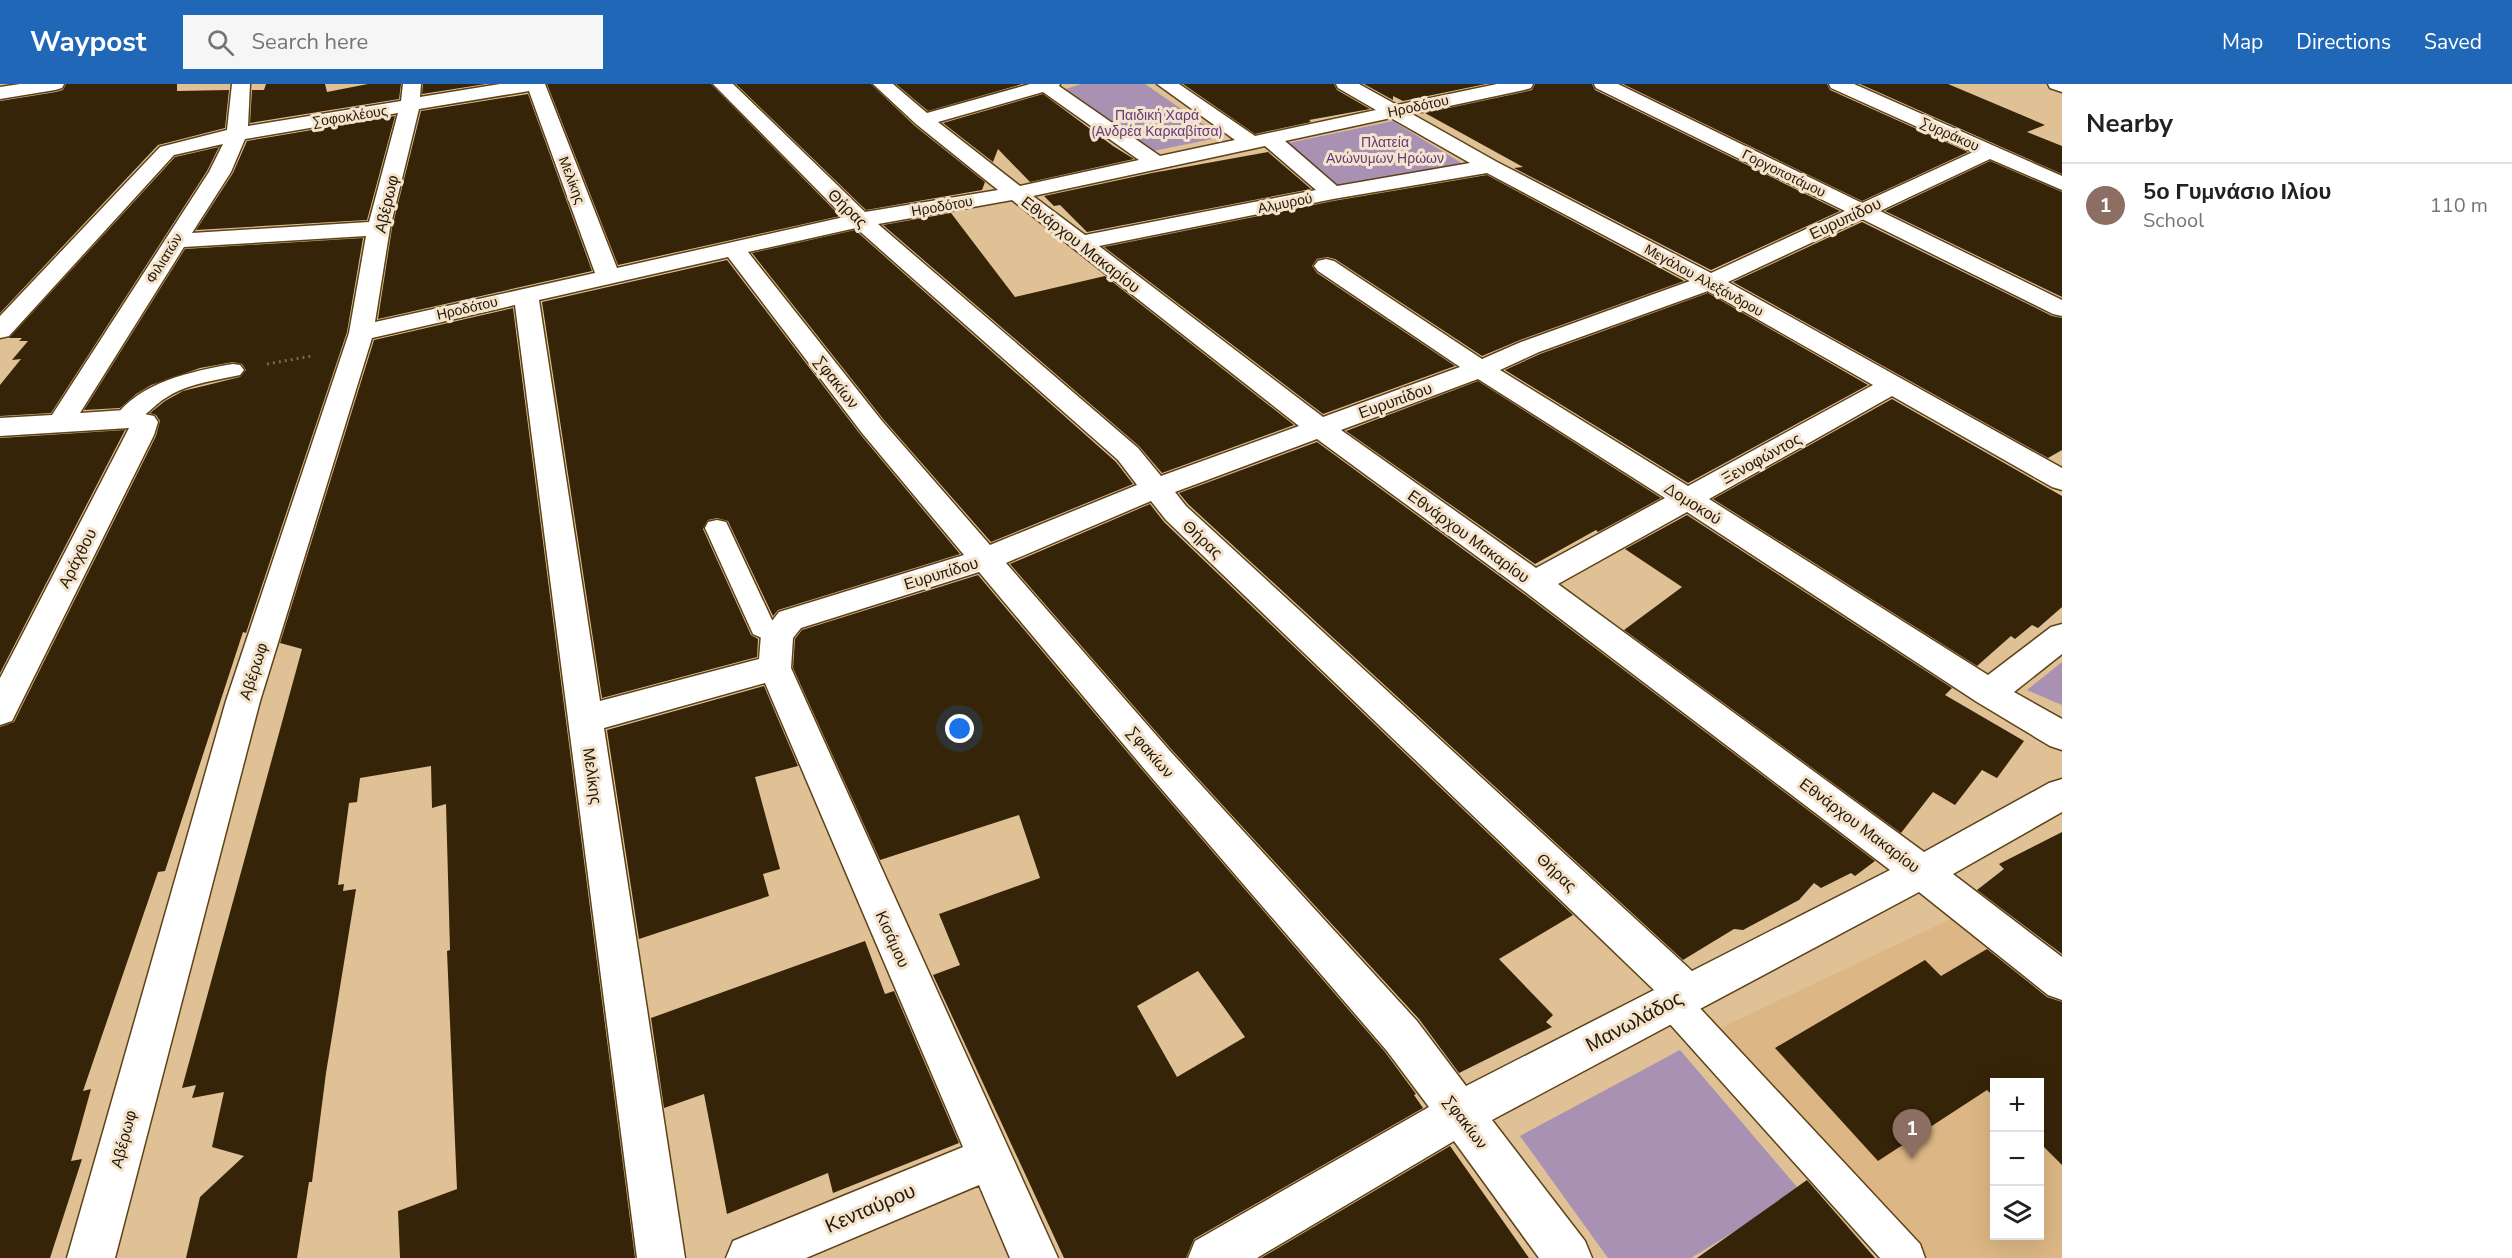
<!DOCTYPE html>
<html lang="en">
<head>
<meta charset="utf-8">
<style>
  :root { --surface:#fff; --page:#f6f6f6; --text:#202124; --muted:#757577; --line:#e0e0e0; --accent:#2167b7 }
  body { margin:0; font-family:"Nunito Sans",sans-serif; background:var(--page); color:var(--text) }
  .controls { position:absolute; right:18px; bottom:18px; display:grid; overflow:hidden; border-radius:0px; box-shadow:0 6px 24px #0002 }
  .controls button { width:54px; height:54px; display:grid; place-items:center; padding:0; border:0; border-bottom:2px solid var(--line); background:var(--surface); color:var(--text); font:30px sans-serif }
  .you { position:absolute; left:960px; top:645px; width:21px; height:21px; margin:-15px; border:4px solid #fff; border-radius:50%; background:#1a73e8; box-shadow:0 0 0 9px #1a73e833 }
  .badge { display:grid; place-items:center; width:39px; height:39px; border-radius:50%; background:var(--accent); color:#fff; font-size:20px; font-weight:700 }
  .pin { position:absolute; translate:-50% -50px; filter:drop-shadow(0 2px 3px #0008) }
  .pin::after { content:''; position:absolute; top:32px; width:21px; height:18px; background:inherit; clip-path:polygon(0 0,100% 0,50% 100%) }
  .list { margin:0; padding:0; list-style:none }
  h2 { display:flex; justify-content:space-between; align-items:center; height:78px; margin:0; padding:0 24px; font-size:26px }
  h2 small { font-size:20px; font-weight:400; color:var(--muted) }
  .list li { display:grid; grid-template-columns:39px 1fr auto; gap:18px; align-items:center; box-sizing:border-box; height:84px; padding:0 24px; border-top:2px solid var(--line) }
  .list b { display:block; font-size:22px; white-space:nowrap }
  .list p { margin:0; font-size:20px; white-space:nowrap; color:var(--muted) }
  .list em { font-size:20px; font-style:normal; color:var(--muted) }
  .icon { flex:none; width:33px; height:33px; fill:none; stroke:currentColor; stroke-width:2; stroke-linecap:round; stroke-linejoin:round }
  .map { position:relative; flex:none; width:2062px; height:1174px; overflow:hidden }
  header { display:flex; align-items:center; gap:36px; box-sizing:border-box; height:84px; padding:0 30px; background:var(--accent); color:#fff }
  header strong { font-size:28px }
  nav { display:flex; gap:33px; margin-inline-start:auto; font-size:21px }
  .search { width:420px; height:54px; background:var(--page); display:flex; align-items:center; gap:15px; box-sizing:border-box; padding:0 21px; border-radius:0px; color:var(--muted); font-size:22px }
  main { display:flex }
  aside { flex:1; background:var(--surface) }
  .map>svg:first-child { display:block }
</style>
</head>
<body>
<header>
<strong>Waypost</strong>
<div class="search"><svg class="icon" aria-label="search" viewBox="0 0 24 24"><circle cx="10" cy="10" r="6"/><path d="M15 15l6 6"/></svg>Search here</div>
<nav><a>Map</a><a>Directions</a><a>Saved</a></nav>
</header>
<main>
<div class="map">
<svg width="2062" height="1174" viewBox="0 0 2062 1174">
  <rect width="100%" height="100%" fill="#e0c095"/>
  <path fill="#dcb785" fill-rule="evenodd" d="M 1951,835 L 2062,928 L 2062,1174 L 1919,1174 L 1714,947 ZM 1994,998 L 2040,998 L 2040,1152 L 1994,1152 Z"/>
  <path fill="#a891b3" d="M 1081,0 L 1145,0 L 1222,53 L 1153,67 L 1066,5 Z
    M 1393,37 L 1463,80 L 1335,103 L 1284,60 Z
    M 2062,578 L 2062,621 L 2027,606 Z
    M 1680,966 L 1797,1103 L 1740,1144 L 1691,1174 L 1608,1174 L 1520,1052 Z"/>
  <path fill="#362408" fill-rule="evenodd" d="M 66,0 L 177,0 L 177,7 L 229,6 L 225,44 L 158,61 L 0,229 L 0,17 L 56,8 L 63,6 Z
    M 266,0 L 325,0 L 327,8 L 368,0 L 401,0 L 399,15 L 250,39 L 252,6 L 264,6 Z
    M 423,0 L 486,0 L 422,10 Z
    M 547,0 L 711,0 L 840,132 L 618,181 Z
    M 736,0 L 871,0 L 915,42 L 985,98 L 982,106 L 866,126 Z
    M 896,0 L 1022,0 L 928,27 Z
    M 1183,0 L 1334,0 L 1337,6 L 1370,25 L 1309,36 L 1311,38 L 1255,50 Z
    M 1364,0 L 1486,0 L 1403,17 L 1393,12 L 1393,16 Z
    M 1535,0 L 1592,0 L 1595,6 L 1840,127 L 1711,186 L 1514,84 L 1523,83 L 1425,29 L 1524,8 L 1532,6 Z
    M 1623,0 L 1827,0 L 1830,6 L 1968,68 L 1862,117 Z
    M 1860,0 L 1948,0 L 2045,41 L 2027,48 L 2062,62 L 2062,90 Z
    M 528,10 L 592,187 L 378,235 L 392,144 L 421,27 Z
    M 1043,10 L 1113,62 L 1134,75 L 1030,98 L 998,65 L 993,78 L 943,39 Z
    M 395,32 L 367,136 L 196,146 L 233,89 L 247,57 Z
    M 219,63 L 207,87 L 51,329 L 0,332 L 0,301 L 21,275 L 12,276 L 28,257 L 19,257 L 22,254 L 9,254 L 175,73 Z
    M 1268,68 L 1311,105 L 1087,148 L 1060,121 L 1054,122 L 1044,112 L 1152,89 Z
    M 1990,77 L 2062,108 L 2062,213 L 1885,127 Z
    M 1487,91 L 1684,197 L 1520,256 L 1482,272 L 1335,175 L 1327,173 L 1317,175 L 1312,182 L 1317,189 L 1455,282 L 1323,330 L 1104,163 L 1333,117 Z
    M 951,129 L 1015,213 L 1105,192 L 1294,341 L 1162,389 L 1139,362 L 883,141 Z
    M 1862,138 L 2052,232 L 2062,234 L 2062,366 L 2048,374 L 1733,198 Z
    M 855,146 L 1116,378 L 1133,400 L 991,458 L 884,336 L 752,169 Z
    M 363,154 L 347,248 L 246,549 L 243,548 L 165,787 L 158,788 L 83,1007 L 91,1005 L 71,1077 L 82,1075 L 50,1174 L 0,1174 L 0,643 L 14,638 L 156,352 L 160,337 L 156,331 L 150,329 L 165,317 L 183,307 L 240,293 L 246,286 L 242,280 L 233,278 L 200,284 L 151,301 L 136,310 L 120,324 L 84,326 L 185,165 Z
    M 727,176 L 860,350 L 960,470 L 778,526 L 773,532 L 728,437 L 717,434 L 708,436 L 703,445 L 751,551 L 758,555 L 757,573 L 602,614 L 542,218 Z
    M 1708,209 L 1868,301 L 1688,399 L 1505,286 L 1540,270 Z
    M 513,224 L 635,1174 L 400,1174 L 398,1127 L 457,1105 L 447,867 L 450,866 L 446,720 L 432,724 L 431,682 L 360,694 L 357,718 L 349,719 L 338,801 L 344,800 L 343,807 L 356,805 L 326,989 L 312,1098 L 309,1098 L 297,1174 L 186,1174 L 200,1113 L 244,1072 L 212,1063 L 224,1008 L 192,1014 L 196,1001 L 182,1004 L 302,565 L 280,559 L 374,256 Z
    M 1478,297 L 1661,414 L 1598,448 L 1596,446 L 1535,480 L 1346,347 Z
    M 1892,315 L 2062,412 L 2062,523 L 2038,544 L 2032,541 L 2015,555 L 2011,552 L 1977,582 L 1713,415 Z
    M 125,346 L 0,589 L 0,354 Z
    M 1317,358 L 1528,513 L 1875,777 L 1855,792 L 1851,789 L 1821,804 L 1814,799 L 1799,816 L 1743,846 L 1734,845 L 1683,876 L 1188,420 L 1179,409 Z
    M 1150,420 L 1164,438 L 1573,831 L 1499,875 L 1553,931 L 1546,938 L 1552,943 L 1459,989 L 1419,935 L 1172,666 L 1010,480 Z
    M 1687,431 L 1952,604 L 1945,611 L 2024,657 L 1997,694 L 1982,686 L 1955,721 L 1933,708 L 1901,749 L 1624,546 L 1682,503 L 1625,465 Z
    M 978,491 L 1144,688 L 1385,968 L 1416,1010 L 1414,1011 L 1423,1024 L 1194,1155 L 1186,1174 L 1064,1174 L 933,891 L 960,881 L 939,830 L 1040,794 L 1019,731 L 880,776 L 793,584 L 795,555 L 802,546 ZM 1198,887 L 1245,953 L 1177,993 L 1137,922 Z
    M 764,602 L 798,682 L 755,693 L 780,785 L 763,790 L 769,812 L 639,855 L 607,646 Z
    M 2062,748 L 2062,870 L 1977,806 L 2004,785 L 1999,780 Z
    M 865,857 L 885,910 L 894,907 L 959,1059 L 833,1109 L 828,1089 L 727,1130 L 704,1010 L 664,1024 L 651,934 Z
    M 1987,865 L 2047,913 L 2062,918 L 2062,1081 L 2040,1059 L 2040,999 L 1995,999 L 1995,1014 L 1987,1006 L 1878,1077 L 1775,964 L 1925,876 L 1941,892 Z
    M 1450,1062 L 1529,1174 L 1261,1174 Z
    M 1807,1096 L 1875,1174 L 1697,1174 Z"/>
  <g fill="none" stroke-linecap="round" stroke-linejoin="round">
    <g stroke="#5d4218" stroke-width="3">
      <path id="lane" d="M 233,280 L 240,281 L 244,286 L 240,291 C 214,297 188,299 164,315 C 150,324 136,345 117,340 L 114,335 C 138,298 193,287 233,280 Z
        M 717,436 L 726,438 L 729,444 L 772,536 L 786,544 L 790,551 L 786,558 L 777,561 L 753,550 L 705,444 L 708,438 Z
        M 1672,902 L 1684,907 L 1920,1160 L 1925,1174 L 1880,1174 L 1660,929 L 1655,918 L 1660,907 Z"/>
    </g>
    <g stroke="#5d4218" stroke-width="3">
      <path id="street" d="M 20,0 L 64,0 L 62,4 L 55,6 L 0,15 L 0,3 Z
        M 232,0 L 250,0 L 248,42 L 401,17 L 403,0 L 421,0 L 420,13 L 500,0 L 545,0 L 617,184 L 844,133 L 713,0 L 733,0 L 865,128 L 998,106 L 916,40 L 873,0 L 893,0 L 927,29 L 1030,0 L 1060,0 L 1059,2 L 1160,72 L 1235,56 L 1157,0 L 1179,0 L 1255,52 L 1376,26 L 1338,4 L 1336,0 L 1359,0 L 1397,21 L 1497,0 L 1533,0 L 1531,4 L 1524,6 L 1412,30 L 1497,78 L 1711,189 L 1845,127 L 1596,4 L 1594,0 L 1618,0 L 1862,119 L 1973,68 L 1831,4 L 1829,0 L 1854,0 L 2062,92 L 2062,106 L 1990,75 L 1880,127 L 2062,216 L 2062,232 L 2053,230 L 1862,135 L 1728,198 L 2062,384 L 2062,406 L 2052,403 L 1892,312 L 1709,415 L 1988,591 L 2051,543 L 2062,540 L 2062,570 L 2014,608 L 2062,635 L 2062,666 L 2050,662 L 1977,618 L 1687,428 L 1558,500 L 1924,768 L 2049,699 L 2062,695 L 2062,728 L 1953,790 L 2062,873 L 2062,916 L 2048,911 L 1919,808 L 1492,1036 L 1585,1157 L 1592,1174 L 1539,1174 L 1454,1057 L 1257,1174 L 1188,1174 L 1195,1157 L 1429,1023 L 1387,967 L 1146,687 L 979,488 L 801,544 L 793,554 L 791,584 L 1058,1174 L 1010,1174 L 979,1101 L 806,1174 L 726,1174 L 733,1157 L 963,1063 L 765,599 L 604,644 L 685,1174 L 637,1174 L 515,221 L 372,254 L 260,617 L 115,1174 L 67,1174 L 226,617 L 349,249 L 366,152 L 184,163 L 80,329 L 125,326 L 154,332 L 158,338 L 154,351 L 12,637 L 0,641 L 0,594 L 129,344 L 0,352 L 0,334 L 52,331 L 209,88 L 223,60 L 174,71 L 9,252 L 0,254 L 0,232 L 160,63 L 227,46 ZM 529,7 L 595,189 L 375,238 L 390,144 L 419,25 ZM 1043,8 L 1139,76 L 1020,102 L 938,38 ZM 398,29 L 369,138 L 192,149 L 231,88 L 245,55 ZM 1391,34 L 1470,79 L 1337,102 L 1285,57 ZM 1265,62 L 1316,106 L 1085,151 L 1033,112 ZM 1487,89 L 1690,197 L 1521,258 L 1482,275 L 1334,177 L 1326,175 L 1318,177 L 1314,182 L 1318,187 L 1460,283 L 1323,333 L 1099,162 L 1333,115 ZM 1012,116 L 1299,342 L 1161,392 L 1138,364 L 878,140 ZM 856,144 L 1118,376 L 1137,401 L 990,461 L 882,337 L 748,168 ZM 728,173 L 862,349 L 964,471 L 779,528 L 761,551 L 759,575 L 600,617 L 539,216 ZM 1708,207 L 1873,301 L 1688,402 L 1500,286 L 1539,268 ZM 1478,295 L 1665,414 L 1536,484 L 1341,346 ZM 1317,355 L 1524,507 L 1890,786 L 1692,887 L 1186,422 L 1175,408 ZM 1151,417 L 1166,436 L 1654,906 L 1466,1002 L 1417,937 L 1170,667 L 1006,479 Z
        M 2048,0 L 2062,0 L 2062,8 L 2050,4 Z"/>
    </g>
    <path stroke="#7d674a" stroke-width="3" stroke-dasharray="2 4" stroke-linecap="butt" d="M 267,280 L 312,272"/>
    <use href="#lane" fill="#fff" fill-rule="evenodd"/>
    <use href="#street" fill="#fff" fill-rule="evenodd"/>
  </g>
  <g text-anchor="middle" stroke-width="6" stroke-linejoin="round" paint-order="stroke">
    <g font-size="14" fill="#251908" stroke="#f4e4ce">
      <text transform="translate(1418 22) rotate(-12)" y="5">Ηροδότου</text>
      <text transform="translate(350 32) rotate(-9)" y="5">Σοφοκλέους</text>
      <text transform="translate(1950 50) rotate(24)" y="5">Συρράκου</text>
      <text transform="translate(1784 89) rotate(26)" y="5">Γοργοποτάμου</text>
      <text transform="translate(572 96) rotate(69)" y="5">Μελίκης</text>
      <text transform="translate(1285 119) rotate(-11)" y="5">Αλμυρού</text>
      <text transform="translate(942 122) rotate(-10)" y="5">Ηροδότου</text>
      <text transform="translate(164 174) rotate(-58)" y="5">Φιλιατών</text>
      <text transform="translate(1704 196) rotate(29)" y="5">Μεγάλου Αλεξάνδρου</text>
      <text transform="translate(467 224) rotate(-13)" y="5">Ηροδότου</text>
    </g>
    <g font-size="14" fill="#653979" stroke="#f4e4ce">
      <text x="1157" y="36">Παιδική Χαρά<tspan x="1157" dy="16">(Ανδρέα Καρκαβίτσα)</tspan></text>
      <text x="1385" y="63">Πλατεία<tspan x="1385" dy="16">Ανώνυμων Ηρώων</tspan></text>
    </g>
    <g font-size="16" fill="#251908" stroke="#f4e4ce">
      <text transform="translate(386 120) rotate(-77)" y="6">Αβέρωφ</text>
      <text transform="translate(848 124) rotate(44)" y="6">Θήρας</text>
      <text transform="translate(1845 134) rotate(-25)" y="6">Ευρυπίδου</text>
      <text transform="translate(1081 160) rotate(38)" y="6">Εθνάρχου Μακαρίου</text>
      <text transform="translate(837 298) rotate(52)" y="6">Σφακίων</text>
      <text transform="translate(1395 316) rotate(-20)" y="6">Ευρυπίδου</text>
      <text transform="translate(1761 374) rotate(-29)" y="6">Ξενοφώντος</text>
      <text transform="translate(1693 419) rotate(32)" y="6">Δομοκού</text>
      <text transform="translate(1469 452) rotate(36)" y="6">Εθνάρχου Μακαρίου</text>
      <text transform="translate(1203 455) rotate(43)" y="6">Θήρας</text>
      <text transform="translate(77 474) rotate(-63)" y="6">Αράχθου</text>
      <text transform="translate(941 489) rotate(-17)" y="6">Ευρυπίδου</text>
      <text transform="translate(253 587) rotate(-72)" y="6">Αβέρωφ</text>
      <text transform="translate(1151 668) rotate(49)" y="6">Σφακίων</text>
      <text transform="translate(593 692) rotate(82)" y="6">Μελίκης</text>
      <text transform="translate(1860 741) rotate(37)" y="6">Εθνάρχου Μακαρίου</text>
      <text transform="translate(1557 788) rotate(43)" y="6">Θήρας</text>
      <text transform="translate(893 855) rotate(66)" y="6">Κισάμου</text>
      <text transform="translate(1466 1038) rotate(53)" y="6">Σφακίων</text>
      <text transform="translate(123 1055) rotate(-75)" y="6">Αβέρωφ</text>
    </g>
    <g font-size="20" fill="#251908" stroke="#f4e4ce">
      <text transform="translate(1634 937) rotate(-28)" y="7">Μανωλάδος</text>
      <text transform="translate(870 1124) rotate(-23)" y="7">Κενταύρου</text>
    </g>
  </g>
</svg>
<div class="controls">
<button>+</button>
<button>−</button>
<button><svg class="icon" aria-label="layers" viewBox="0 0 24 24"><path d="M12 4l9 5-9 5-9-5zM3 14l9 5 9-5"/></svg></button>
</div>
<div class="you"></div>
<div class="pin badge" style="left:1912px;top:1075px;background:#8d6e63">1</div>
</div>
<aside>
<h2>Nearby<small></small></h2>
<ul class="list">
<li><span class="badge" style="background:#8d6e63">1</span><div><b>5ο Γυμνάσιο Ιλίου</b><p>School</p></div><em>110 m</em></li>
</ul>
</aside>
</main>
</body>
</html>
